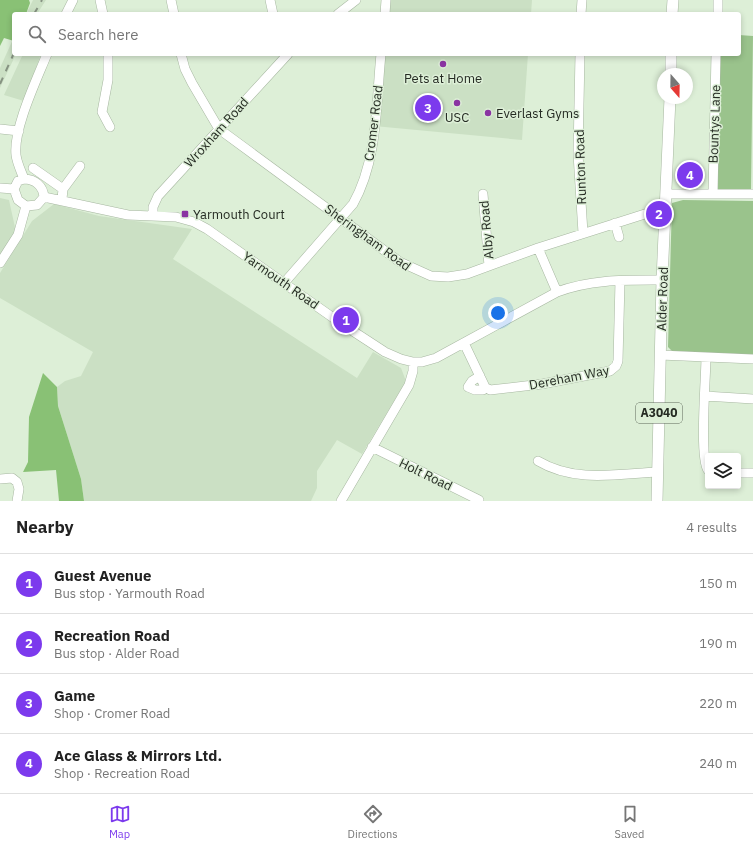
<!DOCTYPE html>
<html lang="en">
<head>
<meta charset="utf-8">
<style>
  :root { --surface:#fff; --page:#f6f6f6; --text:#222; --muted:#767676; --line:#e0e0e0; --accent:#7c3aed }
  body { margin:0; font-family:"IBM Plex Sans",sans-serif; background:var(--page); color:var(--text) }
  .controls { position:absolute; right:12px; bottom:12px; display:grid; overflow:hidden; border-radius:4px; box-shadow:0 2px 6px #0003 }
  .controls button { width:36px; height:36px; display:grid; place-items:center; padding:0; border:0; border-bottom:1px solid var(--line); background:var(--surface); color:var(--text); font:20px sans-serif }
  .compass { position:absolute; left:657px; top:68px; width:36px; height:36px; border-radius:50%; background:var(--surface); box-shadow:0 2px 6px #0003; rotate:160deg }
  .you { position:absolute; left:498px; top:313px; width:14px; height:14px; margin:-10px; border:3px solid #fff; border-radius:50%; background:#1a73e8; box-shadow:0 0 0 6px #1a73e833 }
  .badge { display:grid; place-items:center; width:26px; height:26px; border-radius:50%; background:var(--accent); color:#fff; font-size:13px; font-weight:700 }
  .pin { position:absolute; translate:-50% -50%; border:2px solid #fff; box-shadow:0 1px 4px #0006 }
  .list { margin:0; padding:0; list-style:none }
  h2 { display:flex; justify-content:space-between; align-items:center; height:52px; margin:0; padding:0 16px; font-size:17px }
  h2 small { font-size:13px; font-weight:400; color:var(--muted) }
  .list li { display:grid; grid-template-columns:26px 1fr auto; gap:12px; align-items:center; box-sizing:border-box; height:60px; padding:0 16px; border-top:1px solid var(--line) }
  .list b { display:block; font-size:15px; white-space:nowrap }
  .list p { margin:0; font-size:13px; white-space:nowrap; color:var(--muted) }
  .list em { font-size:13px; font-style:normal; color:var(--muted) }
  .icon { flex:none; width:22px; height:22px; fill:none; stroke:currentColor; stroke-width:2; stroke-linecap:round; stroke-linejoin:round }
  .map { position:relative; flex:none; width:753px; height:501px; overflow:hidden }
  .search { position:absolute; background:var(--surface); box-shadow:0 2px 6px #0003; left:12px; right:12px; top:12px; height:44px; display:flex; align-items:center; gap:10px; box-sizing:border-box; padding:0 14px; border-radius:4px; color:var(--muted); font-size:15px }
  .sheet { height:292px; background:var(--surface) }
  nav { display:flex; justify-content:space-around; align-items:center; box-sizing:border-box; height:56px; border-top:1px solid var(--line); background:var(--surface); font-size:11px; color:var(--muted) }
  nav a { display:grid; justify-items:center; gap:2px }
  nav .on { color:var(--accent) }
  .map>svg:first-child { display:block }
</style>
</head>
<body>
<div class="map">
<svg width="753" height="501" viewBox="0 0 753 501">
  <rect width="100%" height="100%" fill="#ddefd7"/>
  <path fill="#cbe0c4" d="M 33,0 L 46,0 L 37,14 L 26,14 Z
    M 387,0 L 532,0 L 531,14 L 385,14 Z
    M 14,37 L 14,54 L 16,54 L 0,88 L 0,68 Z
    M 23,54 L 41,54 L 24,101 L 4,95 Z
    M 381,54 L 528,54 L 522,140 L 374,126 Z
    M 0,198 L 9,200 L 16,232 L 0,255 Z
    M 54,204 L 99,216 L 192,229 L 173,259 L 357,378 L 373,352 L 401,368 L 406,381 L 362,454 L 337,440 L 317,471 L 317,488 L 311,501 L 84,501 L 81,479 L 58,406 L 57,387 L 65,381 L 81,376 L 93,352 L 0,298 L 0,273 L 32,221 Z"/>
  <path fill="#9ac38c" d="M 739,35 L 753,36 L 751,189 L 715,189 L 719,54 L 739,54 Z
    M 683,200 L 753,201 L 753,356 L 672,351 L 668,347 L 672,203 Z"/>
  <path fill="#89c175" d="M 0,0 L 29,0 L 30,3 L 26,14 L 14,14 L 14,41 L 4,38 L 0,46 Z
    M 43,373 L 57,387 L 58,406 L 81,479 L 84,501 L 59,501 L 56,470 L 23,472 L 28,462 L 29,417 Z"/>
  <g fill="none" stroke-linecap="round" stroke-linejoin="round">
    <g stroke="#a7b7a1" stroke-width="10">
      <path id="minor" d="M 100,0 L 103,14
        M 171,0 L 174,14
        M 270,0 L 273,14
        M 66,14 L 73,0
        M 338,14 L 356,0
        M 385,14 L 386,0
        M 581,14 L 582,0
        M 718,14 L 718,0
        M 108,54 L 108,80 L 102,112 L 110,127
        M 181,54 L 185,69 L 192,83 L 219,129 L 400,262 L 431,276 L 448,277 L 467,274 L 538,248 L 648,213
        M 580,54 L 578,154 L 583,233
        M 0,129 L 19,131
        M 33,168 L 63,189
        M 24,179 C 21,171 17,163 16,155 C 13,129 37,79 47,54
        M 24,179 C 35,179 43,186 44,197 L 37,205 L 26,206 L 18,200 L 14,189 L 18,181 Z
        M 0,188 L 14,189
        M 483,194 L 489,266
        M 666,194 L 753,194
        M 713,194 L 716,54
        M 44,197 L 128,215 L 176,217 L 194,222 L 207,229 L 342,324 L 385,352 L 401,359 L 413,362 L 422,362 L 436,358 L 557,292 C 591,279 626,280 662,280
        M 62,199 L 63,189 L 80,166
        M 153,215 L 153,207 L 158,196 L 288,54
        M 615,223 L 619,237
        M 538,248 L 557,292
        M 0,263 L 18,235 L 26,206
        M 284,283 L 353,204 C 378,160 376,103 381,54
        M 464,343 L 485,387 L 490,390 L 542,384 L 610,371 L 616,366 L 618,361 L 620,281
        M 660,355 L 753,359
        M 706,357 C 706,377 699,458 708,470
        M 480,376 L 472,381 L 468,387 L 475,390 L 483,390 L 485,387
        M 705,396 L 753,399
        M 372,447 L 479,500
        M 538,461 C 575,483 617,474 658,472
        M 738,473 L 753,473
        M 0,479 L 12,478 L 17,482 L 19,489 L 17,501
        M 341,501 L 409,385 L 413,371 L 413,362"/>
    </g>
    <g stroke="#a7b7a1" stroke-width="12">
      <path id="major" d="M 672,14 L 673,0
        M 671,74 L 671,54
        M 657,501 L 662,280 L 670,98"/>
    </g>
    <use href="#minor" stroke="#fff" stroke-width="9"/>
    <use href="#major" stroke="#fff" stroke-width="11"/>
    <path stroke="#869382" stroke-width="2" stroke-dasharray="7 7" stroke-linecap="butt" d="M 34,14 L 42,0
      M 0,84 L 14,53"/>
  </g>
  <g fill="#8a34a2" stroke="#ddefd7" stroke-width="1.5">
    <circle cx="443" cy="64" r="4"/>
    <circle cx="457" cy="103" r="4"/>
    <circle cx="488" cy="113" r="4"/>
    <rect x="181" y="210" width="8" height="8" rx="2"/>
  </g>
  <g text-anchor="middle" stroke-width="3" stroke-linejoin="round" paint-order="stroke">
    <rect fill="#ddefd7" stroke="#5c6659" stroke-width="1" x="636" y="403" width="46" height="20" rx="3"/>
    <g font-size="12" font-weight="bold" fill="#252b23">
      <text x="659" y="417">A3040</text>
    </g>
    <g font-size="13" fill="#252b23" stroke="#ddefd7">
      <text x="443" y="83">Pets at Home</text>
      <text x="496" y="118" text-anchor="start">Everlast Gyms</text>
      <text x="457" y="122">USC</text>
      <text x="193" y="219" text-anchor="start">Yarmouth Court</text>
    </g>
    <g font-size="13" fill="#252b23" stroke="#ddefd7">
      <text transform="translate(373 123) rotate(-83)" y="5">Cromer Road</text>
      <text transform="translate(714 124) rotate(-88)" y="5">Bountys Lane</text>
      <text transform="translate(216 132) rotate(-48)" y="5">Wroxham Road</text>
      <text transform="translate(580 167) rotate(-92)" y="5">Runton Road</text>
      <text transform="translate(486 230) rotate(-95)" y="5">Alby Road</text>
      <text transform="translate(368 237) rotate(36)" y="5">Sheringham Road</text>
      <text transform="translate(281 280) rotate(35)" y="5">Yarmouth Road</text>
      <text transform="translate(662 299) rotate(-88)" y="5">Alder Road</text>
      <text transform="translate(569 377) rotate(-11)" y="5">Dereham Way</text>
      <text transform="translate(426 474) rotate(26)" y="5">Holt Road</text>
    </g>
  </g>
</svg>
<div class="controls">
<button><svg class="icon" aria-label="layers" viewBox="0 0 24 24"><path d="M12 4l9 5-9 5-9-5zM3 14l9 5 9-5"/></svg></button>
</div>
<svg class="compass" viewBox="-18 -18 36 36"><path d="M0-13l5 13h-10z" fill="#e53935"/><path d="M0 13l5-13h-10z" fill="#767676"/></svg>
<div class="you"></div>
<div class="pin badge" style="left:346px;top:320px">1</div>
<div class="pin badge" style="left:659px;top:214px">2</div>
<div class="pin badge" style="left:428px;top:108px">3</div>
<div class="pin badge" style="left:690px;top:175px">4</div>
<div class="search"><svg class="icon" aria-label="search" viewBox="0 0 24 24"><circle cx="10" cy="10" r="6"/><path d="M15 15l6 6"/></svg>Search here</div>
</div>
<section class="sheet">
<h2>Nearby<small>4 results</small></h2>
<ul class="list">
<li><span class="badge">1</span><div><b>Guest Avenue</b><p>Bus stop · Yarmouth Road</p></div><em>150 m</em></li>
<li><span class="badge">2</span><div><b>Recreation Road</b><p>Bus stop · Alder Road</p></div><em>190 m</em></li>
<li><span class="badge">3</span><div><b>Game</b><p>Shop · Cromer Road</p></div><em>220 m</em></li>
<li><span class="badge">4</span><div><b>Ace Glass &amp; Mirrors Ltd.</b><p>Shop · Recreation Road</p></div><em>240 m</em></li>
</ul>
</section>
<nav>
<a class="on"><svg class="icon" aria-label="map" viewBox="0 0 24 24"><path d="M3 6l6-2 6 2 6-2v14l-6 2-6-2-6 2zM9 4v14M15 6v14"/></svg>Map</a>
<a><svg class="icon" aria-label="directions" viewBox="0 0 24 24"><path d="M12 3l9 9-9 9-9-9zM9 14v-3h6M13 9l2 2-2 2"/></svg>Directions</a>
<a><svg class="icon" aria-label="saved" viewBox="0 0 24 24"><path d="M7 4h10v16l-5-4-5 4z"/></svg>Saved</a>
</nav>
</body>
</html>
